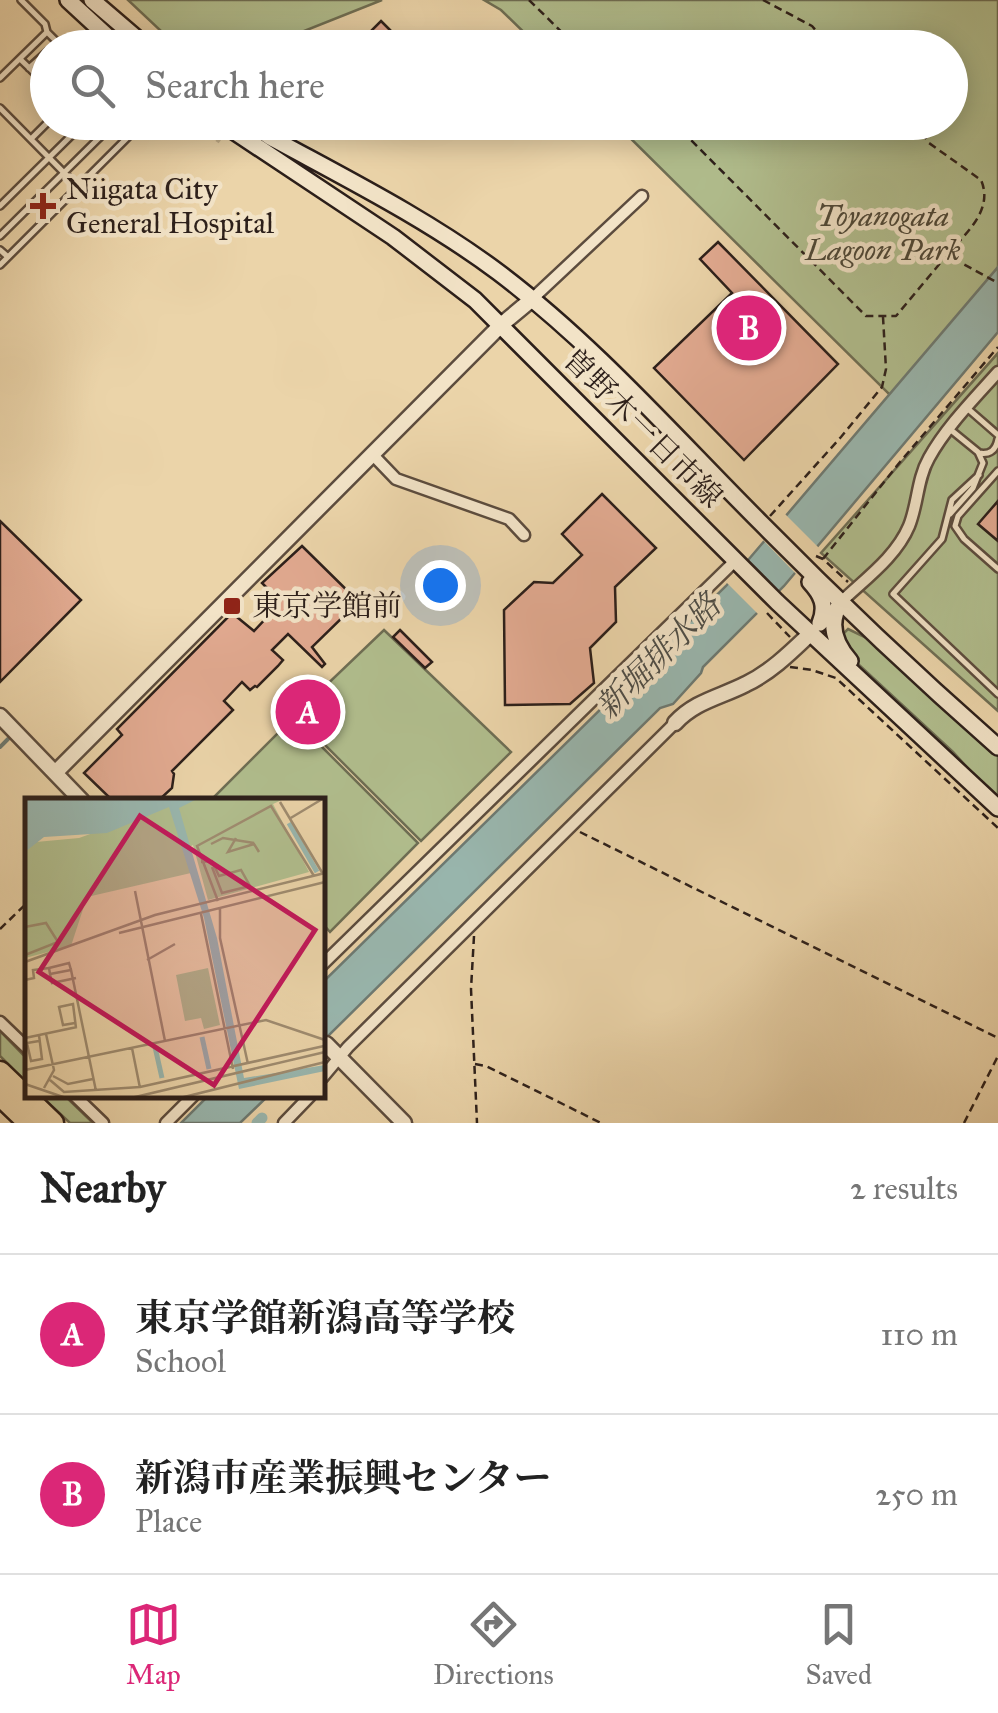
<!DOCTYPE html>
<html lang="en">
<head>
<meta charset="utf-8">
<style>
  :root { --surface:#fff; --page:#f2f2f2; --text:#222; --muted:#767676; --line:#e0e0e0; --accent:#db2777 }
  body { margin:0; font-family:"IM FELL Great Primer","Noto Serif JP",serif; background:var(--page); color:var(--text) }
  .you { position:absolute; left:440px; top:585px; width:35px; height:35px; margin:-25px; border:8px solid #fff; border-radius:50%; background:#1a73e8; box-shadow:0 0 0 15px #1a73e833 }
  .badge { display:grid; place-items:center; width:65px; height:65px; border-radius:50%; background:var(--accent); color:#fff; font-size:32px; font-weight:700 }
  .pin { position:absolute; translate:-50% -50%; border:5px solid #fff; box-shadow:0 2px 10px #0006 }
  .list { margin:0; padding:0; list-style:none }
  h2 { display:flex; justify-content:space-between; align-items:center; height:130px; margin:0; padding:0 40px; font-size:42px }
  h2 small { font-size:32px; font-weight:400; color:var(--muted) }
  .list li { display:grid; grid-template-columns:65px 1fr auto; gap:30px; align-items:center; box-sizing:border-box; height:160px; padding:0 40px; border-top:2px solid var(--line) }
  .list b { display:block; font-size:38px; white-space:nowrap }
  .list p { margin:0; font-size:32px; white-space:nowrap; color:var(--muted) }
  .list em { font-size:32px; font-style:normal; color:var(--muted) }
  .icon { flex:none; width:55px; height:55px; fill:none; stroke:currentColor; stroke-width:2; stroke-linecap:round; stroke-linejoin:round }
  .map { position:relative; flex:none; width:998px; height:1123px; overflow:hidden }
  .search { position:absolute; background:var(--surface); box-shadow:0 5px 25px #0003; left:30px; right:30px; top:30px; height:110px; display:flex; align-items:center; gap:25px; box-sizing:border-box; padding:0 35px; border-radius:55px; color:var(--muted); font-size:38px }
  .sheet { height:450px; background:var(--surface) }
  nav { display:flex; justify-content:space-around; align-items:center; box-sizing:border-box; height:140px; border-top:2px solid var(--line); background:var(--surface); font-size:28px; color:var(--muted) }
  nav a { display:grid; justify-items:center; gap:5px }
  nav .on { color:var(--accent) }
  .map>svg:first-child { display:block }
</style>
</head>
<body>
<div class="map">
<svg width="998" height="1123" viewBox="0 0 998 1123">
  <rect width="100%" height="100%" fill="#ebd4a9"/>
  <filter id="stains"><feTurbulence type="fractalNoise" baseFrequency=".002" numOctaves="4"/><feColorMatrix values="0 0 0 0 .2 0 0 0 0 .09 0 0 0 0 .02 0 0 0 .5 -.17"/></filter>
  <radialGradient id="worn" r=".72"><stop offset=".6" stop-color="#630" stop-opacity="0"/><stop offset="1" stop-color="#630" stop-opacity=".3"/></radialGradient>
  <path fill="#b1be8e" stroke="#6e6e54" stroke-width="2.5" d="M 128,0 L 382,0 L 264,47 L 179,48 Z
    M 484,0 L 998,0 L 998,309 L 975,296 L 890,395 L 615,123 L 950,122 L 950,48 L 539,47 L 501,10 Z
    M 998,353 L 998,711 L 821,553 Z
    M 848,629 L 873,641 L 998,755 L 998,801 L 953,752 L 858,664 L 840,637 Z
    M 384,630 L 511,752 L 421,841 L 295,715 Z
    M 293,718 L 418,843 L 330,932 L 323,924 L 322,801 L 211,800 Z
    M 0,1031 L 27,1059 L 27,1083 L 0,1056 Z
    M 41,1096 L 65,1096 L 93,1123 L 70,1123 Z"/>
  <path fill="#99b7af" stroke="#6d7a73" stroke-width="2.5" d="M 998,267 L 998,332 L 784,586 L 703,667 L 701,673 L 673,704 L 660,708 L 323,1041 L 323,982 L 726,586 Z
    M 208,1096 L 268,1096 L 240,1123 L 181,1123 Z"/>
  <path fill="#ebd4a9" d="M 784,513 L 821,550 L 798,576 L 761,538 Z
    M 744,560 L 780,596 L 760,616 L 724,580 Z"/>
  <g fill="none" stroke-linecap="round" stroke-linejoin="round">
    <path stroke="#6d7a73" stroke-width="4" d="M 0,747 L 8,739"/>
    <path stroke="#99b7af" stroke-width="11" d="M 257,1123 L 262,1118"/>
  </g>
  <path fill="#e2aa91" stroke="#2c1f1a" stroke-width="2.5" d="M 381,21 L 408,48 L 354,48 Z
    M 718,242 L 838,364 L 744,460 L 654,368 L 732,293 L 700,259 Z
    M 602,494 L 656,548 L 615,587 L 616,622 L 590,648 L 594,683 L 570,704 L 505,705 L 504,610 L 534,582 L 553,583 L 582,555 L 562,534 Z
    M 998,501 L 998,541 L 978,524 Z
    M 0,521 L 81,600 L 0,682 Z
    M 302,546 L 364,607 L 357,613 L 352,608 L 312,647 L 325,664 L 322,667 L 288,634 L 272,650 L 283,660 L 278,666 L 257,687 L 255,686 L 250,690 L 242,682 L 224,701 L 233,710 L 172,771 L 174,774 L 172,788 L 159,800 L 112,800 L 84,773 L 122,735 L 117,729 L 232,613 L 254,631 L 269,615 L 256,602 L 260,598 L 275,596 L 262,583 Z
    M 400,630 L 432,662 L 425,668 L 393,637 Z"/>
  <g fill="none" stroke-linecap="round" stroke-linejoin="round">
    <path stroke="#c5b08c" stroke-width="8" stroke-dasharray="8 4" stroke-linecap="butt" d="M 198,124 L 221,140"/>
    <g stroke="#5c4c3e" stroke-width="10">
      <path id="service" d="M 21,0 L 45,24 L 47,32
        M 20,59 L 48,86
        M 29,68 L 48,51
        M 0,78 L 47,32 L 63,48
        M 0,108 L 78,187
        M 99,138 L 114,122
        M 31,139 L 48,122
        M 0,206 L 85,122
        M 0,236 L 99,138 L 83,122
        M 0,250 L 8,257
        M 0,265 L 140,125 L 138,122
        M 967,408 L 998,435
        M 979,453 C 990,455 996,450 998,439
        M 998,471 L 958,516 L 955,526 L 964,539 L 998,569
        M 979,475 L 952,500 L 942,539 L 893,594 L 998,694
        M 950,514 L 973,488 L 983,463 L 978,452 L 951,430"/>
    </g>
    <g stroke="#5c4c3e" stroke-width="15">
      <path id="minor" d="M 531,300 L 642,196
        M 372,454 L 396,479 L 509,519 L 524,535
        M 841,602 C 865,579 896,557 909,526 C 918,504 917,479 929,458 C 946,427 974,399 998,372
        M 322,965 L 735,561
        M 0,1022 L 28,1049
        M 322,1078 L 348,1047 L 675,723
        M 75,1096 L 103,1123
        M 166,1123 L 193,1096
        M 284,1123 L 310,1096"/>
    </g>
    <g stroke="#5c4c3e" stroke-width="19">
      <path id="tertiary" d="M 0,716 L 82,801
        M 675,723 C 695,701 721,697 746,684 C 771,672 791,652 811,633
        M 55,773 L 501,325 L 531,300
        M 326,1044 L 404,1123"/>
    </g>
    <g stroke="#2c1f1a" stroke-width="20">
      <path id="secondary" d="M 68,0 L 120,48
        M 92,0 L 148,48
        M 220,122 L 393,237 L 475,300 L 777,602 L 998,808
        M 249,122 L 270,137 C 347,179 427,219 498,272 C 595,345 675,437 761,523 C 837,600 916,675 998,747
        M 810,582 C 822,595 827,606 820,623
        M 841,602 C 827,623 835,644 850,661"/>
    </g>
    <g stroke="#2c1f1a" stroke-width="25">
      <path id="motorway" d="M 0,1072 L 53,1123
        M 0,1095 L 29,1123"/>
    </g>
    <path stroke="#2c1f1a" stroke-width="2.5" stroke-dasharray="8 5" stroke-linecap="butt" d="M 529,0 L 578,48
      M 763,0 L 812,26 L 831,48
      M 673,122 L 866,316 L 896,316 L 947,255 L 998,283
      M 914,122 L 929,143 L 981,180 C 994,210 966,233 947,255
      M 770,516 L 841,437 L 882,387 L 886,369 L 883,317
      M 816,556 L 823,559 L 848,582
      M 823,559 L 900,462 L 998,347
      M 767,613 L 790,637
      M 790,667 L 812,670 L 836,678 L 998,828
      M 580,832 L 998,1038
      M 0,929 L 28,902
      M 474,936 L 471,989 L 477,1123
      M 475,1064 L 486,1066 L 601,1123
      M 964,1123 L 998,1056"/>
    <use href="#service" stroke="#f2e3c7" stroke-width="5"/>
    <use href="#minor" stroke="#f2e3c7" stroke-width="10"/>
    <use href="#tertiary" stroke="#f2e3c7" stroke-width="14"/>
    <use href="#secondary" stroke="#f2e3c7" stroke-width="15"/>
    <use href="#motorway" stroke="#ebd4a9" stroke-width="20"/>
  </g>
  <g fill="#8f2418" stroke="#f2e3c7" stroke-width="4">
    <path d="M38 191h10v10h10v10h-10v10h-10v-10h-10v-10h10z"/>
    <rect x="222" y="596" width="20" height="20" rx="5"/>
  </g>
  <g text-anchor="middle" stroke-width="9" stroke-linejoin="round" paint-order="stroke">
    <g font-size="30" fill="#2c1f1a" stroke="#f2e3c7" text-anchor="start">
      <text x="66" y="199">Niigata City<tspan x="66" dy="34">General Hospital</tspan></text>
      <text x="252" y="616">東京学館前</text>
    </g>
    <g font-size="30" font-style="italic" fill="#4d4737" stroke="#f2e3c7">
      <text x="883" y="226">Toyanogata<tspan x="883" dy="34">Lagoon Park</tspan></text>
    </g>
    <g font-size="30" fill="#2c1f1a" stroke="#f2e3c7">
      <text transform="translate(643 428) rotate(45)" y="10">曽野木一日市線</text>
    </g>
    <g font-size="32" font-style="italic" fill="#4d4d47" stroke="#f2e3c7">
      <text transform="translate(658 656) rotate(-45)" y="11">新堀排水路</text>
    </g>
  </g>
  <g transform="translate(25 798)">
    <rect width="300" height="300" fill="#ebd4a9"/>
    <path d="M 261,0 L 248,6 L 284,74 L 183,102 L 168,47 L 159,52 L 166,75 L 62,99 L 46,148 L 0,160 L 0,54 L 11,44 L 54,40 L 163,1 ZM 183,170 L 195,227 L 179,231 L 176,220 L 160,223 L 151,177 Z" fill="#b1be8e"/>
    <path d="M 0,0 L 174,0 L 154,10 L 192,140 L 219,280 L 300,267 L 300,273 L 214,291 L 179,120 L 144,9 L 82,35 L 19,39 L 0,54 Z" fill="#99b7af"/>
    <path fill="none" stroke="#99b7af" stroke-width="5" d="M 264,25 L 292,74M 177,239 L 184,271M 130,249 L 137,280"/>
    <path fill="none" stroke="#9f8c70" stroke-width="2.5" d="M 255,4 L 298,76M 264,21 L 299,0M 211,40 L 203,54 L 229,46 L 234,54M 186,46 L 198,40 L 229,45M 176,64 L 187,63 L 194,78 L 216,72 L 225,88 L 197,95 L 187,69M 110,93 L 140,243M 193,103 L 172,48 L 246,8 L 289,78M 195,111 L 195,140 L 223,266M 176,116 L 208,271M 0,129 L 21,125 L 33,144 L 0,157M 94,135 L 300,84M 122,162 L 150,146M 0,164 L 130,117 L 300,75M 25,176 L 46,172 L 71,293M 25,176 L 24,170 L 44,165 L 46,172M 25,176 L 27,185 L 51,180M 0,182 L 9,180 L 8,172 L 24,170M 50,225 L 38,227 L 34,209 L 48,206 L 51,230M 0,240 L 52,229M 14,243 L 2,245 L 6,263 L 17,261 L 14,237M 107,250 L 115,290M 0,272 L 241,222 L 300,242M 28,278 L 43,286 L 68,281M 25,282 L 39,294 L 115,289 L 299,248M 0,286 L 41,300M 19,290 L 29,272 L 21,236M 106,300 L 300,254M 155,300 L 300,264"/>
    <path fill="#c2185b" fill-opacity="0.15" stroke="#c2185b" stroke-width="5" d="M 115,18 L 290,132 L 189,287 L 14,174 Z"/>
    <rect width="300" height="300" fill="none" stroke="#2c1f1a" stroke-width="5"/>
  </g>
  <rect width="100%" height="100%" filter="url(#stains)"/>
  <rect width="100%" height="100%" fill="url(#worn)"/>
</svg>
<div class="you"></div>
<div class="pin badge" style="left:308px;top:712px">A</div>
<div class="pin badge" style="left:749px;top:328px">B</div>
<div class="search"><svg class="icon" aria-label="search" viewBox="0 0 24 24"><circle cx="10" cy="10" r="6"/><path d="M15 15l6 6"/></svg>Search here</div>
</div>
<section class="sheet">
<h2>Nearby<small>2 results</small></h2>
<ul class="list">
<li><span class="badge">A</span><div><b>東京学館新潟高等学校</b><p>School</p></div><em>110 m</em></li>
<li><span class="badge">B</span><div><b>新潟市産業振興センター</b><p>Place</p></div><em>250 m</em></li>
</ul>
</section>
<nav>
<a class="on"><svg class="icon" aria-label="map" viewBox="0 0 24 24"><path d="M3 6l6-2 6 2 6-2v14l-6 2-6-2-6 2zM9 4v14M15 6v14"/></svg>Map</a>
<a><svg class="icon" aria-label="directions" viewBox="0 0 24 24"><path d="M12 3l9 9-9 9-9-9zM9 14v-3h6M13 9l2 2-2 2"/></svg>Directions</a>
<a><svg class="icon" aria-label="saved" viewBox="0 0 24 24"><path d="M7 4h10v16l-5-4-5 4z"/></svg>Saved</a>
</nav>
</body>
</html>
